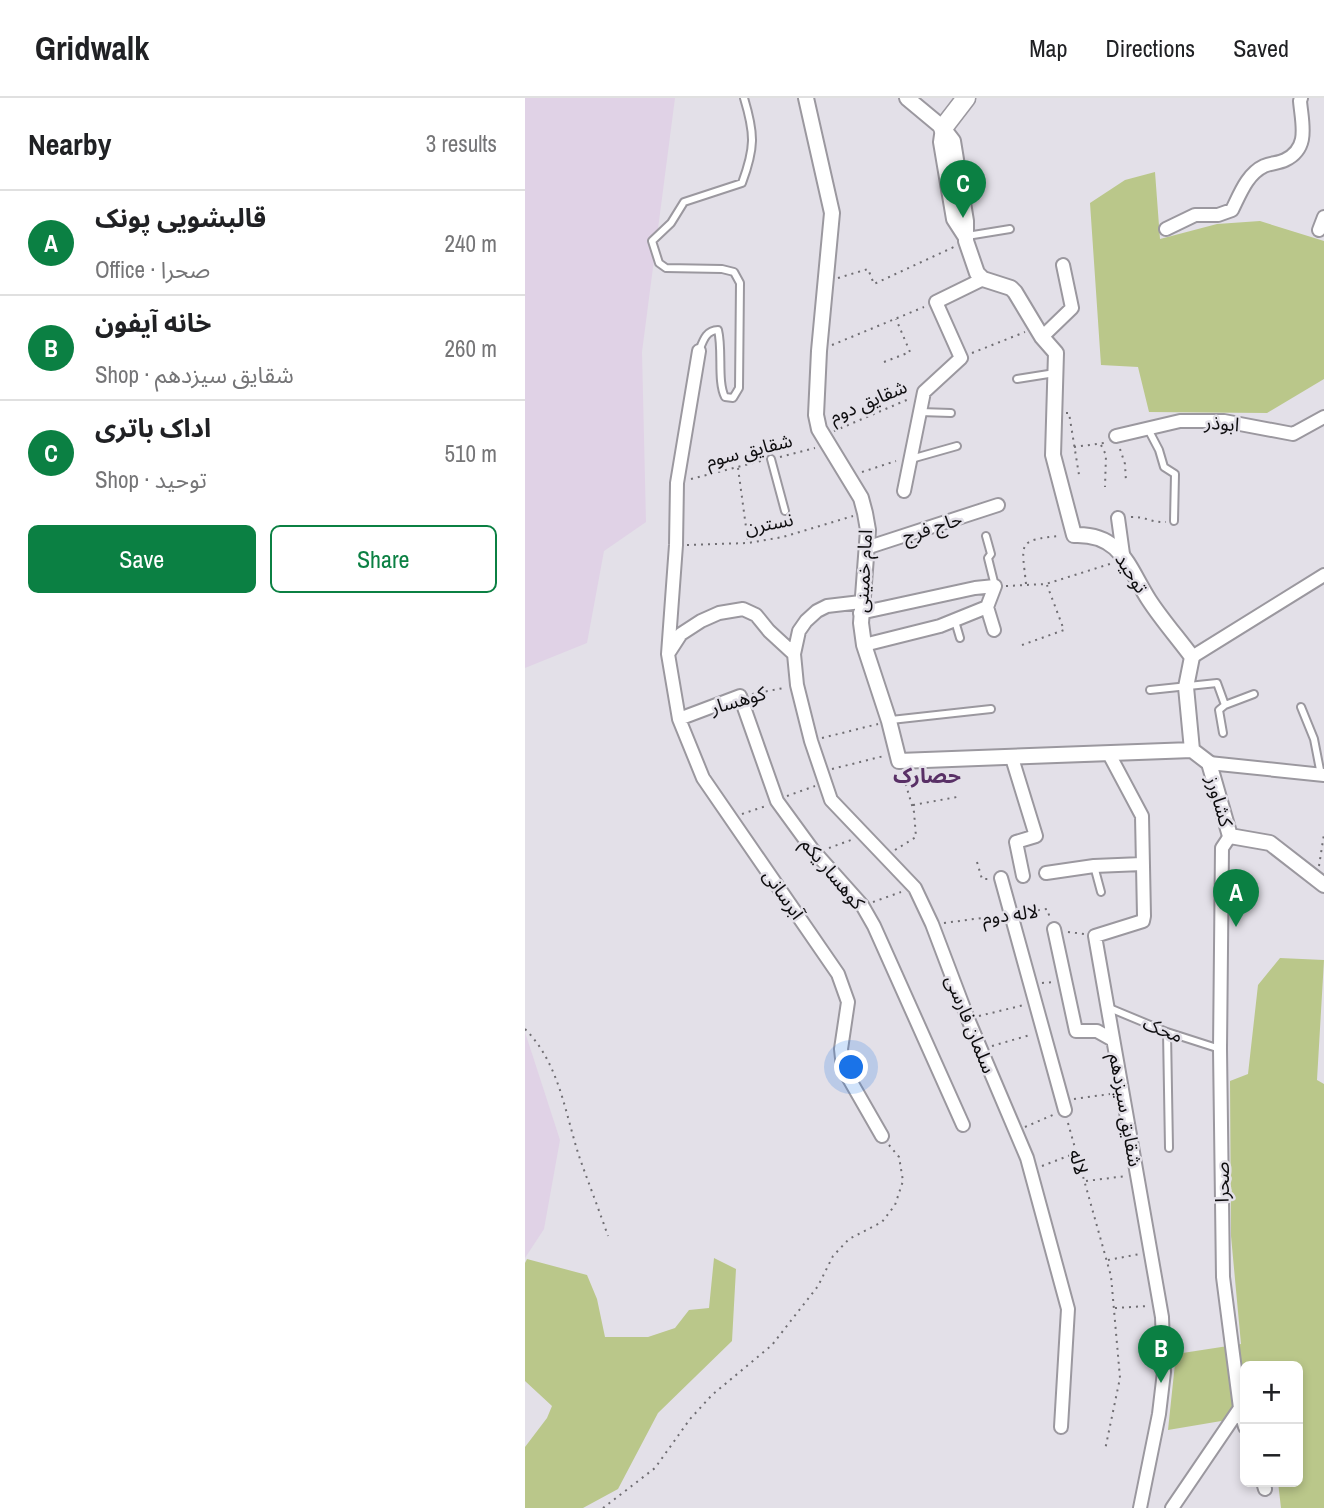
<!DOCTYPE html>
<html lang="en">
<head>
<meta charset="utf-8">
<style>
  :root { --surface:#fff; --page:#f2f2f2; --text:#202124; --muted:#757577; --line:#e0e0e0; --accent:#0b8043 }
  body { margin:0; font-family:"Archivo Narrow","Noto Sans Arabic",sans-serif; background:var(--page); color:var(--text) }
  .controls { position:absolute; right:21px; bottom:21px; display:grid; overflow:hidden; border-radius:10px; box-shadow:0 4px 10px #0003 }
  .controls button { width:63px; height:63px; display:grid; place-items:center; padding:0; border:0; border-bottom:2px solid var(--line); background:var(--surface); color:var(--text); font:35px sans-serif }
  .you { position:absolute; left:327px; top:970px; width:24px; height:24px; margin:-18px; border:5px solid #fff; border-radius:50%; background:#1a73e8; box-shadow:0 0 0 10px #1a73e833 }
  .badge { display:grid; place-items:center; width:46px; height:46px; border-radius:50%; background:var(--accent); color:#fff; font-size:23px; font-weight:700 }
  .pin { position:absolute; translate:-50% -58px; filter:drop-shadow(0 2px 4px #0008) }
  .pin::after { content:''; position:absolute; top:37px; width:24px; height:21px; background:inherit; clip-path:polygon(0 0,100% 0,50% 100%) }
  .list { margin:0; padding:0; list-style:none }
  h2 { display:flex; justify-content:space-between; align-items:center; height:91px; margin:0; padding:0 28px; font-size:30px }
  h2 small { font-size:23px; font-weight:400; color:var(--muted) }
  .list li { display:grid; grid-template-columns:46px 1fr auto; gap:21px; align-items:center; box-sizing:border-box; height:105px; padding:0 28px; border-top:2px solid var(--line) }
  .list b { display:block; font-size:26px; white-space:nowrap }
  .list p { margin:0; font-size:23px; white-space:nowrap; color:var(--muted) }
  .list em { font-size:23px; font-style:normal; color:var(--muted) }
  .actions { display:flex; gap:14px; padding:21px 28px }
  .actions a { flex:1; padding:16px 0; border:2px solid var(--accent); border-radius:10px; text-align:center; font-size:24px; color:var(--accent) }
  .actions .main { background:var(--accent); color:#fff }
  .map { position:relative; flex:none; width:799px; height:1410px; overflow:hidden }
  header { display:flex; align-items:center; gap:42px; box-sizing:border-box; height:98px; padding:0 35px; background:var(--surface); border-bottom:2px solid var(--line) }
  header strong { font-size:33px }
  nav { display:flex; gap:38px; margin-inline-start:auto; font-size:24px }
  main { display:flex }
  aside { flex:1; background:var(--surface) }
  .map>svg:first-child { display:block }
</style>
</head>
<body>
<header>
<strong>Gridwalk</strong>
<nav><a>Map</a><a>Directions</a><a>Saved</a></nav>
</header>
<main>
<aside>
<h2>Nearby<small>3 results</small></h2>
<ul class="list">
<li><span class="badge">A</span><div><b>قالبشویی پونک</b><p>Office · صحرا</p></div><em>240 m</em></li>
<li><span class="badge">B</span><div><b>خانه آیفون</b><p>Shop · شقایق سیزدهم</p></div><em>260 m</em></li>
<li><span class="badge">C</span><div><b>اداک باتری</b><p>Shop · توحید</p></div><em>510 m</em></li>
</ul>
<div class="actions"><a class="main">Save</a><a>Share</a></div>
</aside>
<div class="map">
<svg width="799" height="1410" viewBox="0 0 799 1410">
  <rect width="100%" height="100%" fill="#e3e0e8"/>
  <path fill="#e0d2e6" d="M 0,0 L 150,0 L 117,254 L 121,424 L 79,453 L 62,545 L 0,570 Z
    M 0,934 L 35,1042 L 19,1131 L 0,1160 Z"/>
  <path fill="#bac78a" d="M 630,74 L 635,141 L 692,126 L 735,123 L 799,143 L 799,281 L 742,315 L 624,314 L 613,269 L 576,267 L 565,105 L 600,82 Z
    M 755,860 L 799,862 L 792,982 L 799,986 L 799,1410 L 756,1410 L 753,1384 L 773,1384 L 773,1268 L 720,1268 L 720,1319 L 643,1332 L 651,1256 L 716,1246 L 706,1138 L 705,983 L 723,976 L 733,887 Z
    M 189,1160 L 211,1171 L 207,1243 L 133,1315 L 93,1391 L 58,1410 L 0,1410 L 0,1349 L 22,1320 L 27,1308 L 0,1283 L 0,1165 L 2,1161 L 62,1177 L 72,1201 L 80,1239 L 123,1239 L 150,1230 L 164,1212 L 184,1210 Z"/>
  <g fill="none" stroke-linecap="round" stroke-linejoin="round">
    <g stroke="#9b989f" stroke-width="10">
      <path id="service" d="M 442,138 L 485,131
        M 174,253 C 178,243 181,232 193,232 C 198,252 192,284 200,299 L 208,300 L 214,290 L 215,185 L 209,174 L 197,171 L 141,170 L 134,165 L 127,143 L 146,125 L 159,104 L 217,85 C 230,50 230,36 219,0
        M 492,281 L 530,275
        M 395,314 L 426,315
        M 623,331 L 634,352 L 639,369 L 650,376 L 649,423
        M 246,361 L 260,413
        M 386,361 L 432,348
        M 461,438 L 466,456 L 463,460 L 470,488
        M 430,523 L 435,540
        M 625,592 L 692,585 L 700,607 L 729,596
        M 776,609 L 789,641 L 796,677
        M 366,622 L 466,611
        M 698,635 L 694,612 L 700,607
        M 569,768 L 576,794
        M 582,909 L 642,934 L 695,951
        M 642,934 L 644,1050"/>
    </g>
    <g stroke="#9b989f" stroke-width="16">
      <path id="minor" d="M 641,131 L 670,117 L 693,117 L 707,112 C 715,96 722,76 739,68 C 746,65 754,65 760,62 C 785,50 777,26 775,3 L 776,0
        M 794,132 L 799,119
        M 517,239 L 547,210 L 538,167
        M 174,253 L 152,385 L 151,447 L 143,556 L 154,621 L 178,680 L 313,876 L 323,904 L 316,951 L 318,970 L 357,1038
        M 591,338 L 655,323 L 699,323 L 768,336 L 799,319
        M 379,393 L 399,294 L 436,260 L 411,204 L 458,181
        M 593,420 L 598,456
        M 341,450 L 473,407
        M 336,504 L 302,508 L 292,513 L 281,523 L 274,533 L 269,556 L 272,587 L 286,643 L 306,702 L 390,790 L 407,826 L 443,921 L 502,1060 L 543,1211 L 536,1329
        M 335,515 L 450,490 L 470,488 L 462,509 L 469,532
        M 339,547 L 415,528 L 462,509
        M 143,556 L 156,536 L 176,523 L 194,515 L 218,511 L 231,517 L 244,533 L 269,556
        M 667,559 L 799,477
        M 154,621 L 215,598 L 252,703 L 287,751 L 337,807 L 349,828 L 438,1027
        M 584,656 L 617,718 L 619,818 L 618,823 L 570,838 L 637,1219 L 639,1274 L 634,1316 L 615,1410
        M 487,660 L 511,738 L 491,744 L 498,778
        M 684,665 L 799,677
        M 521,775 L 569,768 L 617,766
        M 476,780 L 540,1012
        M 529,831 L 551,933 L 572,933 L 588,942
        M 715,1310 L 720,1329
        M 738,1384 L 740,1391
        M 647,1410 L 715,1310 L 698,1179 L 695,951 L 697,750 L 705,738"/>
    </g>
    <g stroke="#9b989f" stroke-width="18">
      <path id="tertiary" d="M 281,0 L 307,115 L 294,253 L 291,317 L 294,331 L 336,400 L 340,415 L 343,432 L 336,525 L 339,547 L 364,623 L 374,663 L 667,652
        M 382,0 L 418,30 L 428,43 L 441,123 L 441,143 L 452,175 L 458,181 L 486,190 L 490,194 L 517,239 L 531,255 L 528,357 L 549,437 C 596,435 603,469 624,502 C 637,522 653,540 667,559 L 661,589 L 667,652
        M 418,30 L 416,44 L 429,121 L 440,138
        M 667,652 L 684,665 L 705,738 L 745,745 L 799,787"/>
    </g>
    <g stroke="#9b989f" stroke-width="21">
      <path id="secondary" d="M 418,30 L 441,0"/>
    </g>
    <path stroke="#706e73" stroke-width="2" stroke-dasharray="2 5" stroke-linecap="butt" d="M 313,180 L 343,171 L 349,186 L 431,148
      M 307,247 L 399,209
      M 447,255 L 500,234
      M 359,264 L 385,254 L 371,221
      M 541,315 L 544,315 L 554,377
      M 309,333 L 384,301
      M 576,347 L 581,357 L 580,389
      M 549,349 L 579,345
      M 595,351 L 600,366 L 601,384
      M 255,359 L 290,350
      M 213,370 L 223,444
      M 337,374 L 371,363
      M 166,381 L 236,363
      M 606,419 C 619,418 627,425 641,424
      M 162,447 L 223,445 L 258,439 L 328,418
      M 501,486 C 497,445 491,442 535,438
      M 481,488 L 521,486 L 588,465
      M 497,547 L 539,532 L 522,487
      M 227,596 L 259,590
      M 297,640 L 353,626
      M 307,671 L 359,658
      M 262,698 L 290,688
      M 388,707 L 432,699
      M 217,716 L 241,708
      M 304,750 L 326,742
      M 370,752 L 391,739 L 389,714 L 378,677
      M 452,764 L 457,781 L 463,781
      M 794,768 L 799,736
      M 348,804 L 376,794
      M 499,814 L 522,811 L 525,820
      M 419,825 L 472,818
      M 543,834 L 559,836
      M 517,885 L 529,884
      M 454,918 L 499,907
      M 0,931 C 35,966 40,1016 55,1061 C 64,1086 74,1112 83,1138
      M 467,948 L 505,937
      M 549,1001 L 585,996
      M 543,1025 L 586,1178 L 595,1280 L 580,1352
      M 500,1029 L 530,1016
      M 517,1068 L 551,1055
      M 561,1083 L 601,1078
      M 583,1162 L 615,1156
      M 590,1210 L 623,1208
      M 78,1410 L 130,1370 L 165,1321 L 187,1297 L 247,1247 L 293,1188 L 308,1158 L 324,1141 L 357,1124 L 370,1107 L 378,1083 L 374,1059 L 364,1047"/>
    <use href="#service" stroke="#fff" stroke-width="6"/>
    <use href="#minor" stroke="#fff" stroke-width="12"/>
    <use href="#tertiary" stroke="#fff" stroke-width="14"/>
    <use href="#secondary" stroke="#fff" stroke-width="18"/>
  </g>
  <g text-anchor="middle" stroke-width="5" stroke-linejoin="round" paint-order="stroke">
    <g font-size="19" fill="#0e0d0f" stroke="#e3e0e8">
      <text transform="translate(343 303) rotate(-23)" y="7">شقایق دوم</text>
      <text transform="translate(697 325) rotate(5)" y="7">ابوذر</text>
      <text transform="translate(224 352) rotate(-14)" y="7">شقایق سوم</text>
      <text transform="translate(244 425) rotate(-11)" y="7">نسترن</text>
      <text transform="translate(407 429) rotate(-18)" y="7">حاج فرج</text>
      <text transform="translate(338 473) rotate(-87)" y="7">امام خمینی</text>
      <text transform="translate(607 475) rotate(57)" y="7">توحید</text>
      <text transform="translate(213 602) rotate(-16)" y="7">کوهسار</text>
      <text transform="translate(695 703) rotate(74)" y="7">کشاورز</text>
      <text transform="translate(308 775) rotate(50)" y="7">کوهسار یکم</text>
      <text transform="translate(259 796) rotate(55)" y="7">آبرسانی</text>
      <text transform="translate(485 816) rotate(-7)" y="7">لاله دوم</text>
      <text transform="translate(446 926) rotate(68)" y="7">سلمان فارسی</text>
      <text transform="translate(638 931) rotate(21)" y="7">محک</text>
      <text transform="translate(601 1012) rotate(80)" y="7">شقایق سیزدهم</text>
      <text transform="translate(554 1064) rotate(74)" y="7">لاله</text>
      <text transform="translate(697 1084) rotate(-90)" y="7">صحرا</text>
    </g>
    <g font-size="21" font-weight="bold" fill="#593066" stroke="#e3e0e8">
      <text x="402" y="685">حصارک</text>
    </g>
  </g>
</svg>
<div class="controls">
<button>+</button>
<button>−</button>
</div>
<div class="you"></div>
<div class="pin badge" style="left:711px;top:829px">A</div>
<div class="pin badge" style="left:636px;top:1285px">B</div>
<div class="pin badge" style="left:438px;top:120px">C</div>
</div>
</main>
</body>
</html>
